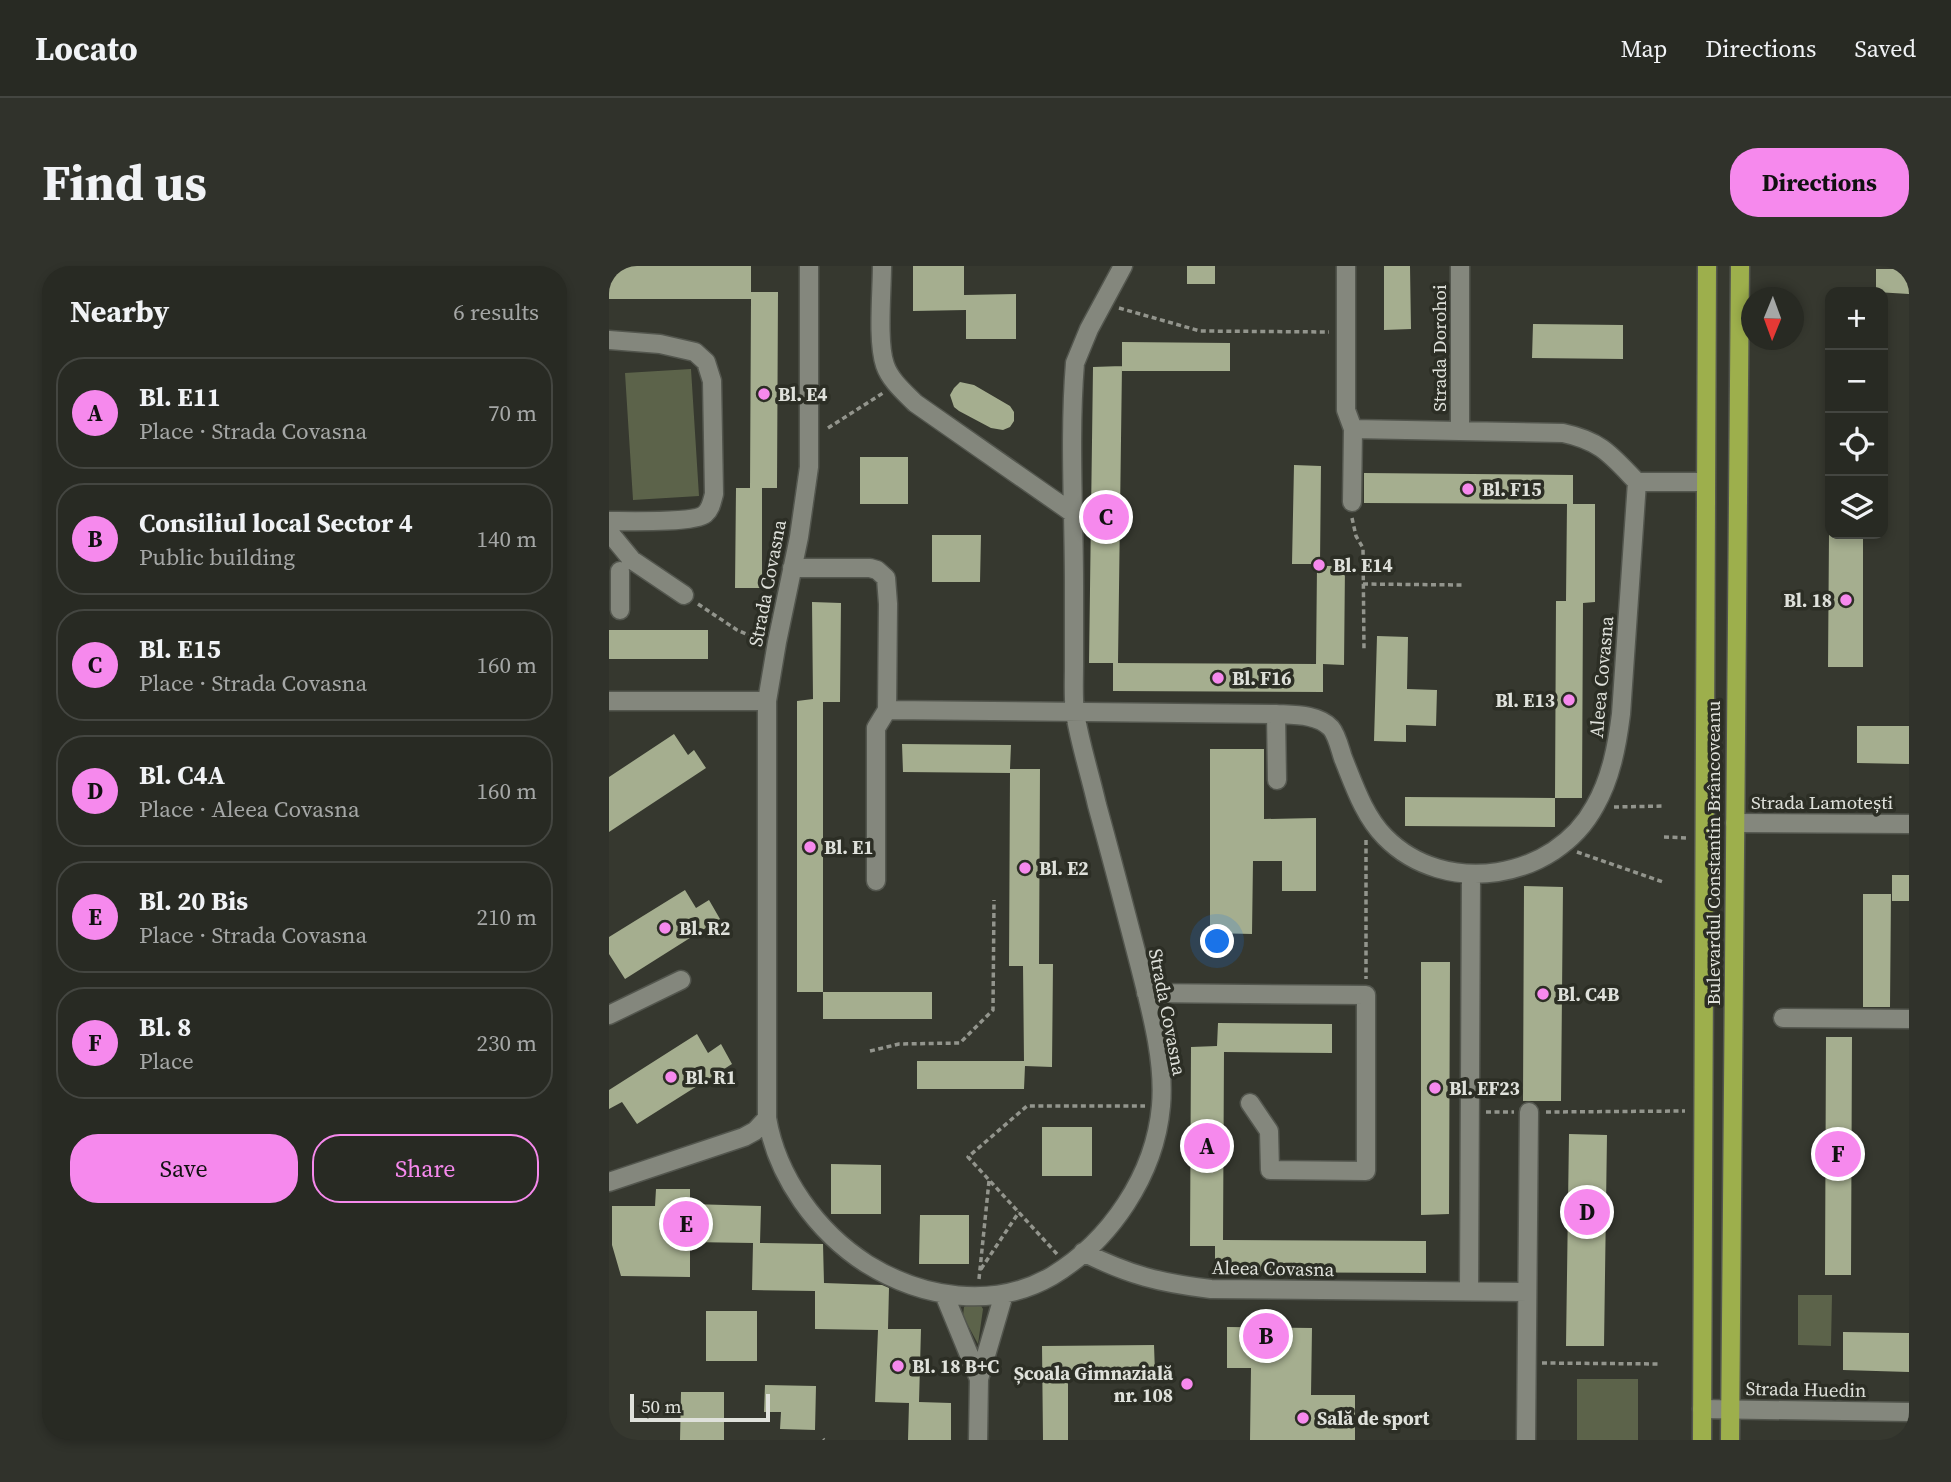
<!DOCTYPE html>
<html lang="en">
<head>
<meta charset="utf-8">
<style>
  :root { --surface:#282a23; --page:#30322b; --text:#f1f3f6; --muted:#a5a7a6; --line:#444641; --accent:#f689ed }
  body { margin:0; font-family:"Source Serif 4",serif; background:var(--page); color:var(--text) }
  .controls { position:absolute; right:21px; top:21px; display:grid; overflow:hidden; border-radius:14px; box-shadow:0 4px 10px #0003 }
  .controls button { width:63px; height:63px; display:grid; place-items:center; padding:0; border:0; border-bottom:2px solid var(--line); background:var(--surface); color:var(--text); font:35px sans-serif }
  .compass { position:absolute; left:1132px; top:21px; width:63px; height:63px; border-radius:50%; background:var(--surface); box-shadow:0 4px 10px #0003; rotate:181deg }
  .scale { position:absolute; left:21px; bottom:18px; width:140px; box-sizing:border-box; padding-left:7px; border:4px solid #dfe1db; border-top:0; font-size:19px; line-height:24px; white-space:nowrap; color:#dfe1db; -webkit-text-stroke:5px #2c2e25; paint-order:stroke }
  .you { position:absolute; left:609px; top:676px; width:24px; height:24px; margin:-18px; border:5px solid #fff; border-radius:50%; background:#1a73e8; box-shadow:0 0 0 10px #1a73e833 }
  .badge { display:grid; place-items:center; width:46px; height:46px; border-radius:50%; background:var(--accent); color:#111; font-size:23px; font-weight:700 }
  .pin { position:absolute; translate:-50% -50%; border:4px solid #fff; box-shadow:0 2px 7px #0006 }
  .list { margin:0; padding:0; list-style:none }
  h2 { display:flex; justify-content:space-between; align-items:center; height:91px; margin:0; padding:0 28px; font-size:30px }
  h2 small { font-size:23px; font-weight:400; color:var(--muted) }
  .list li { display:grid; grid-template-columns:46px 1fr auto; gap:21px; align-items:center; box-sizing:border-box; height:112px; margin:0 14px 14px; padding:0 14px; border:2px solid var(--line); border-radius:28px }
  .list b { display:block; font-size:26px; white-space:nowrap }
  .list p { margin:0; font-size:23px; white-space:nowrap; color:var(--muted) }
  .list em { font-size:23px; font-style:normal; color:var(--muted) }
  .actions { display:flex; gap:14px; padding:21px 28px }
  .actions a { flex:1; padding:16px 0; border:2px solid var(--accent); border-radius:28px; text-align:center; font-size:24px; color:var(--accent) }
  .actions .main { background:var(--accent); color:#111 }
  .icon { flex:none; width:38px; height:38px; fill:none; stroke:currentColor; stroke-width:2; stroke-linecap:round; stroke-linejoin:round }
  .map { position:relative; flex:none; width:1300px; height:1174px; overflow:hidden; border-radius:28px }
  header { display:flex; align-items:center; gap:42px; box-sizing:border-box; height:98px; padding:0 35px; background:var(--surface); border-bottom:2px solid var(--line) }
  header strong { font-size:33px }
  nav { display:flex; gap:38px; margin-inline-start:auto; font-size:24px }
  .intro { display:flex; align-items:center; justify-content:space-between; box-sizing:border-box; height:168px; padding:0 42px }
  h1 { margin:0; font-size:49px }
  .button { padding:18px 32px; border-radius:28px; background:var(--accent); color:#111; font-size:24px; font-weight:700 }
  main { display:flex; gap:42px; padding:0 42px }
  aside { flex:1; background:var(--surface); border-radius:28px; box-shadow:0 4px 10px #0003 }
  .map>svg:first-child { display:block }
</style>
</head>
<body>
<header>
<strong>Locato</strong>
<nav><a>Map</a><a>Directions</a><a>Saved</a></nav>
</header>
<div class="intro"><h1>Find us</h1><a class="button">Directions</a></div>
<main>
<aside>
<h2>Nearby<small>6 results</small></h2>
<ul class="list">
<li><span class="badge">A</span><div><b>Bl. E11</b><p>Place · Strada Covasna</p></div><em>70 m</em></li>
<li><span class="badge">B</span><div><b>Consiliul local Sector 4</b><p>Public building</p></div><em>140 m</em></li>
<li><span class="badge">C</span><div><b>Bl. E15</b><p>Place · Strada Covasna</p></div><em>160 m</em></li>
<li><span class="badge">D</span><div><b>Bl. C4A</b><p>Place · Aleea Covasna</p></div><em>160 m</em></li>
<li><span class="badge">E</span><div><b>Bl. 20 Bis</b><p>Place · Strada Covasna</p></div><em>210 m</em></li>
<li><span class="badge">F</span><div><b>Bl. 8</b><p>Place</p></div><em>230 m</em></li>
</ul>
<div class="actions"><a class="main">Save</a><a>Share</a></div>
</aside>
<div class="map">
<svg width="1300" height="1174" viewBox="0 0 1300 1174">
  <rect width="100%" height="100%" fill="#36382f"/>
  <path fill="#5c634a" d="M 82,103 L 90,230 L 24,234 L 16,107 Z
    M 1189,1029 L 1223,1029 L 1222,1080 L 1189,1079 Z
    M 362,1037 L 371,1038 L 374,1043 L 369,1078 L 354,1050 L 355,1041 Z
    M 968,1113 L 1029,1113 L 1029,1174 L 968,1174 Z"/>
  <path fill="#a5ae8f" d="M 0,0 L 142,0 L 142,26 L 169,26 L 168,222 L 141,222 L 142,33 L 0,33 Z
    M 304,0 L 355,0 L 355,29 L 407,28 L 407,73 L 357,73 L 357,44 L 304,45 Z
    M 578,0 L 606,0 L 606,18 L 578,18 Z
    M 775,0 L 801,0 L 802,63 L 775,64 Z
    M 1267,3 L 1300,3 L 1300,28 L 1267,26 Z
    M 924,58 L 1014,59 L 1014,93 L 923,92 Z
    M 513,76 L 621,77 L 621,105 L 513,105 Z
    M 513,100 L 509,397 L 480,397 L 484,101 Z
    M 351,116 L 365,119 L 401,140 L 405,146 L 405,155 L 401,161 L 394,164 L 382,162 L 350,145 L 345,141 L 341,129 L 345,122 Z
    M 251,191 L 299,191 L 299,238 L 251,238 Z
    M 685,199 L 712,200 L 711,298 L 683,298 Z
    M 755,207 L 964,209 L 964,238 L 755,237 Z
    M 127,222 L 153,222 L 153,322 L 126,322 Z
    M 958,238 L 986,238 L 986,336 L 974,337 L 973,532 L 946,532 L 947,335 L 957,335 Z
    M 1220,268 L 1254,268 L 1254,401 L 1219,401 Z
    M 323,269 L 372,269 L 371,316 L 323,316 Z
    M 708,300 L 736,300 L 735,399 L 714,398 L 714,426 L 504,425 L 504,397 L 707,398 Z
    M 203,336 L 232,337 L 231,436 L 214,436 L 214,726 L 188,726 L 188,435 L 204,433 Z
    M 0,364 L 99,364 L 99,393 L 0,393 Z
    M 768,370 L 799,371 L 798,423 L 828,424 L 827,460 L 797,459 L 797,476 L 765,475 Z
    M 1248,460 L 1300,460 L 1300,498 L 1248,497 Z
    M 65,468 L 79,489 L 85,484 L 97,502 L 0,566 L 0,511 Z
    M 293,478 L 402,479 L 401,503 L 431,503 L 430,698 L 444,698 L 443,801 L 416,800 L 415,823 L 308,823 L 308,795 L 415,795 L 414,700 L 400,700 L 401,507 L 294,506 Z
    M 601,483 L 655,483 L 655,553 L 707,552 L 707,625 L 673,625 L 673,595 L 644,595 L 643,668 L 601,667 Z
    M 796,531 L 946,532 L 946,561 L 796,560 Z
    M 1283,609 L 1300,609 L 1300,635 L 1283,635 Z
    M 915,620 L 954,621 L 952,835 L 914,835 Z
    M 76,624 L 87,642 L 100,634 L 111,653 L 16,713 L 0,688 L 0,671 Z
    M 1254,628 L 1282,628 L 1281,741 L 1254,741 Z
    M 812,696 L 841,696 L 840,948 L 812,949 Z
    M 214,726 L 323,726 L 323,753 L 214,753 Z
    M 609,757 L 723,758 L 723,787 L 615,786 L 614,974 L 817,975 L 817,1007 L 606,1006 L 606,980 L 581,980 L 582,781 L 608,780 Z
    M 88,768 L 99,787 L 112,778 L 123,798 L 28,858 L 13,836 L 0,843 L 0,824 Z
    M 1217,771 L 1243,771 L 1242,1009 L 1216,1009 Z
    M 433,861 L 483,861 L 483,910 L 433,910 Z
    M 960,868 L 998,869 L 995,1080 L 957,1080 Z
    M 222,898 L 272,899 L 272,948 L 222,948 Z
    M 47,923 L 81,923 L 81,938 L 152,940 L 151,977 L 214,978 L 215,1017 L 273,1019 L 280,1022 L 279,1063 L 312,1063 L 310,1136 L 342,1137 L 342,1174 L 299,1174 L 300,1137 L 266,1136 L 269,1064 L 206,1063 L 206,1025 L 143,1024 L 144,977 L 81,976 L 81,1011 L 12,1010 L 3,979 L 3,940 L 46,940 Z
    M 311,949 L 360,949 L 360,998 L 310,998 Z
    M 97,1045 L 148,1045 L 148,1095 L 97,1095 Z
    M 618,1061 L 703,1062 L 702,1129 L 746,1129 L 746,1174 L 641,1174 L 642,1102 L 618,1102 Z
    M 1234,1066 L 1300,1067 L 1300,1106 L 1234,1104 Z
    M 545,1079 L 546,1107 L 459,1107 L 459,1174 L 434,1174 L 433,1080 Z
    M 156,1119 L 207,1120 L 206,1164 L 171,1163 L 172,1146 L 155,1146 Z
    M 72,1126 L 115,1126 L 115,1174 L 71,1174 Z"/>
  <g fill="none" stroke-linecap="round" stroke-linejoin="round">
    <g stroke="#53564e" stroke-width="21">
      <path id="minor" d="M 200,0 L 200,201 L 190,271 L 168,376 L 158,435 L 158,852 C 168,911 208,966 258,998 C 313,1032 384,1044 443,1010 C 501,975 546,909 552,840 C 556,795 542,745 531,701 C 517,647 503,593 488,539 C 481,508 471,478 466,447 C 464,432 465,415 465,400 C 465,373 465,346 465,319 C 465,246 460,170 466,97 L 480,63 L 514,0
        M 273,0 C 273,26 268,76 276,99 C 281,114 295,126 306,137 L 465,248
        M 737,0 L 737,144 L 744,163
        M 0,74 L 51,78 L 86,86 L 97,96 L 103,115 L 105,228 C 103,235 102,243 96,248 C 86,257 17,255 0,255
        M 851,164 L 851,0
        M 743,236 L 744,163 L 954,167 C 992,175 1002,189 1028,216 L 1096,216
        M 0,266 L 23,294 L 75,329
        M 183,302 L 261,302 L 268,304 L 277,312 L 279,338 L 278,444 L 267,462 L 267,615
        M 11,344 L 11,305
        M 0,435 L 158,435
        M 278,444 L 667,448 C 685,449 709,448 722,462 C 728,469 731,483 734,492 C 745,519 755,550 776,571 C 836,632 946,614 986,540 C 1002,512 1008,480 1012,448 L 1028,216
        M 667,448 L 668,514
        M 1126,557 L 1300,558
        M 537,727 L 757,729 L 757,905 L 661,904 L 660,865 L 641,837
        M 0,749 L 72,714
        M 1174,752 L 1300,753
        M 0,916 L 135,871 L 146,865 L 158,852
        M 474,986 C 520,1009 551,1017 602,1023 L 918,1026
        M 860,1025 L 862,609
        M 335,1028 L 370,1113
        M 1093,1143 L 1300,1146
        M 369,1174 L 370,1113 L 395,1028
        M 917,1174 L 920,846"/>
    </g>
    <g stroke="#53564e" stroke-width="21">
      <path id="major" d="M 1093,1174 L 1098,0
        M 1121,1174 L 1131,0"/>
    </g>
    <path stroke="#93958d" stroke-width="3.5" stroke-dasharray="5 3.5" stroke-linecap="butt" d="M 510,42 L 591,65 L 720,66
      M 219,162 L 274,127
      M 743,252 L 747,270 L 754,282 L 755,384
      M 754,318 L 853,319
      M 89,338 L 128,364 L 151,374
      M 1005,541 L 1055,540
      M 1055,571 L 1080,572
      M 757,574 L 757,713
      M 968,586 L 1054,616
      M 261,785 L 290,778 L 351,777 L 384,744 L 385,634
      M 877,846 L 905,846
      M 937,846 L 1076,845
      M 448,988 L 359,891 L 418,840 L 536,840
      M 372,1003 L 410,946
      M 370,1013 L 380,915
      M 933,1097 L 1050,1098
      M 214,1173 L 215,1174"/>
    <use href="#minor" stroke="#84877d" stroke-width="18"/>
    <use href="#major" stroke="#9daf4c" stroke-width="18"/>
  </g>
  <g fill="#f689ed" stroke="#2c2e25" stroke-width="2.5">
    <circle cx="155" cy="128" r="7"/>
    <circle cx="859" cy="223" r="7"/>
    <circle cx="710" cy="299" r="7"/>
    <circle cx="1237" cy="334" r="7"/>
    <circle cx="609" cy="412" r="7"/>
    <circle cx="960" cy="434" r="7"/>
    <circle cx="201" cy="581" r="7"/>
    <circle cx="416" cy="602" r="7"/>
    <circle cx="56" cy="662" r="7"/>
    <circle cx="934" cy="728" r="7"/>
    <circle cx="62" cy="811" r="7"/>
    <circle cx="826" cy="822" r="7"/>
    <circle cx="289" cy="1100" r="7"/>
    <circle cx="578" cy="1118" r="7"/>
    <circle cx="694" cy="1152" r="7"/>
  </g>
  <g text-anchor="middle" stroke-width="7" stroke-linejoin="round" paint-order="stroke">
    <g font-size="19" fill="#dfe1db" stroke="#2c2e25">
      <text transform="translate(830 82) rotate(-90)" y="7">Strada Dorohoi</text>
      <text transform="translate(158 317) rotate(-79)" y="7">Strada Covasna</text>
      <text transform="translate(992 411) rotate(-85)" y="7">Aleea Covasna</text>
      <text x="1213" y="543">Strada Lamotești</text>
      <text transform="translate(1104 587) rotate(-90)" y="7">Bulevardul Constantin Brâncoveanu</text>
      <text transform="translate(559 746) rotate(79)" y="7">Strada Covasna</text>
      <text transform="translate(664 1002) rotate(1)" y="7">Aleea Covasna</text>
      <text transform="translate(1197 1123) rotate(1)" y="7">Strada Huedin</text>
    </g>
    <g font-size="19" font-weight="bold" fill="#dfe1db" stroke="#2c2e25" text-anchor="start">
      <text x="169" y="135">Bl. E4</text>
      <text x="873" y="230">Bl. F15</text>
      <text x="724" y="306">Bl. E14</text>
      <text x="1223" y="341" text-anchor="end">Bl. 18</text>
      <text x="623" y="419">Bl. F16</text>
      <text x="946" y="441" text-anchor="end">Bl. E13</text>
      <text x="215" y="588">Bl. E1</text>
      <text x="430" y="609">Bl. E2</text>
      <text x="70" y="669">Bl. R2</text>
      <text x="948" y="735">Bl. C4B</text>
      <text x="76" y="818">Bl. R1</text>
      <text x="840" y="829">Bl. EF23</text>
      <text x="303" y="1107">Bl. 18 B+C</text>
      <text x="564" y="1114" text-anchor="end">Școala Gimnazială<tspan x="564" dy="22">nr. 108</tspan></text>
      <text x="708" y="1159">Sală de sport</text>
    </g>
  </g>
</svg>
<div class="controls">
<button>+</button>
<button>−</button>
<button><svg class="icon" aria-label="locate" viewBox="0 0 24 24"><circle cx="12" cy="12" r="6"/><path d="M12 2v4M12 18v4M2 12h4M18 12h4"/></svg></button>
<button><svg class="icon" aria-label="layers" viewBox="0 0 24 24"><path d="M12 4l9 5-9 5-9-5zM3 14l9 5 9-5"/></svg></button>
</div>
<svg class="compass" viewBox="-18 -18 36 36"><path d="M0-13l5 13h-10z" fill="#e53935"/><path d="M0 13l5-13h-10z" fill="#a5a7a6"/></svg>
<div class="scale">50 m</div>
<div class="you"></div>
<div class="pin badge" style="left:598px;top:880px">A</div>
<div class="pin badge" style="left:657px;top:1070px">B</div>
<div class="pin badge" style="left:497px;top:251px">C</div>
<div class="pin badge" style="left:978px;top:946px">D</div>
<div class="pin badge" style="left:77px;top:958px">E</div>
<div class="pin badge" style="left:1229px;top:888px">F</div>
</div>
</main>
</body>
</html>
